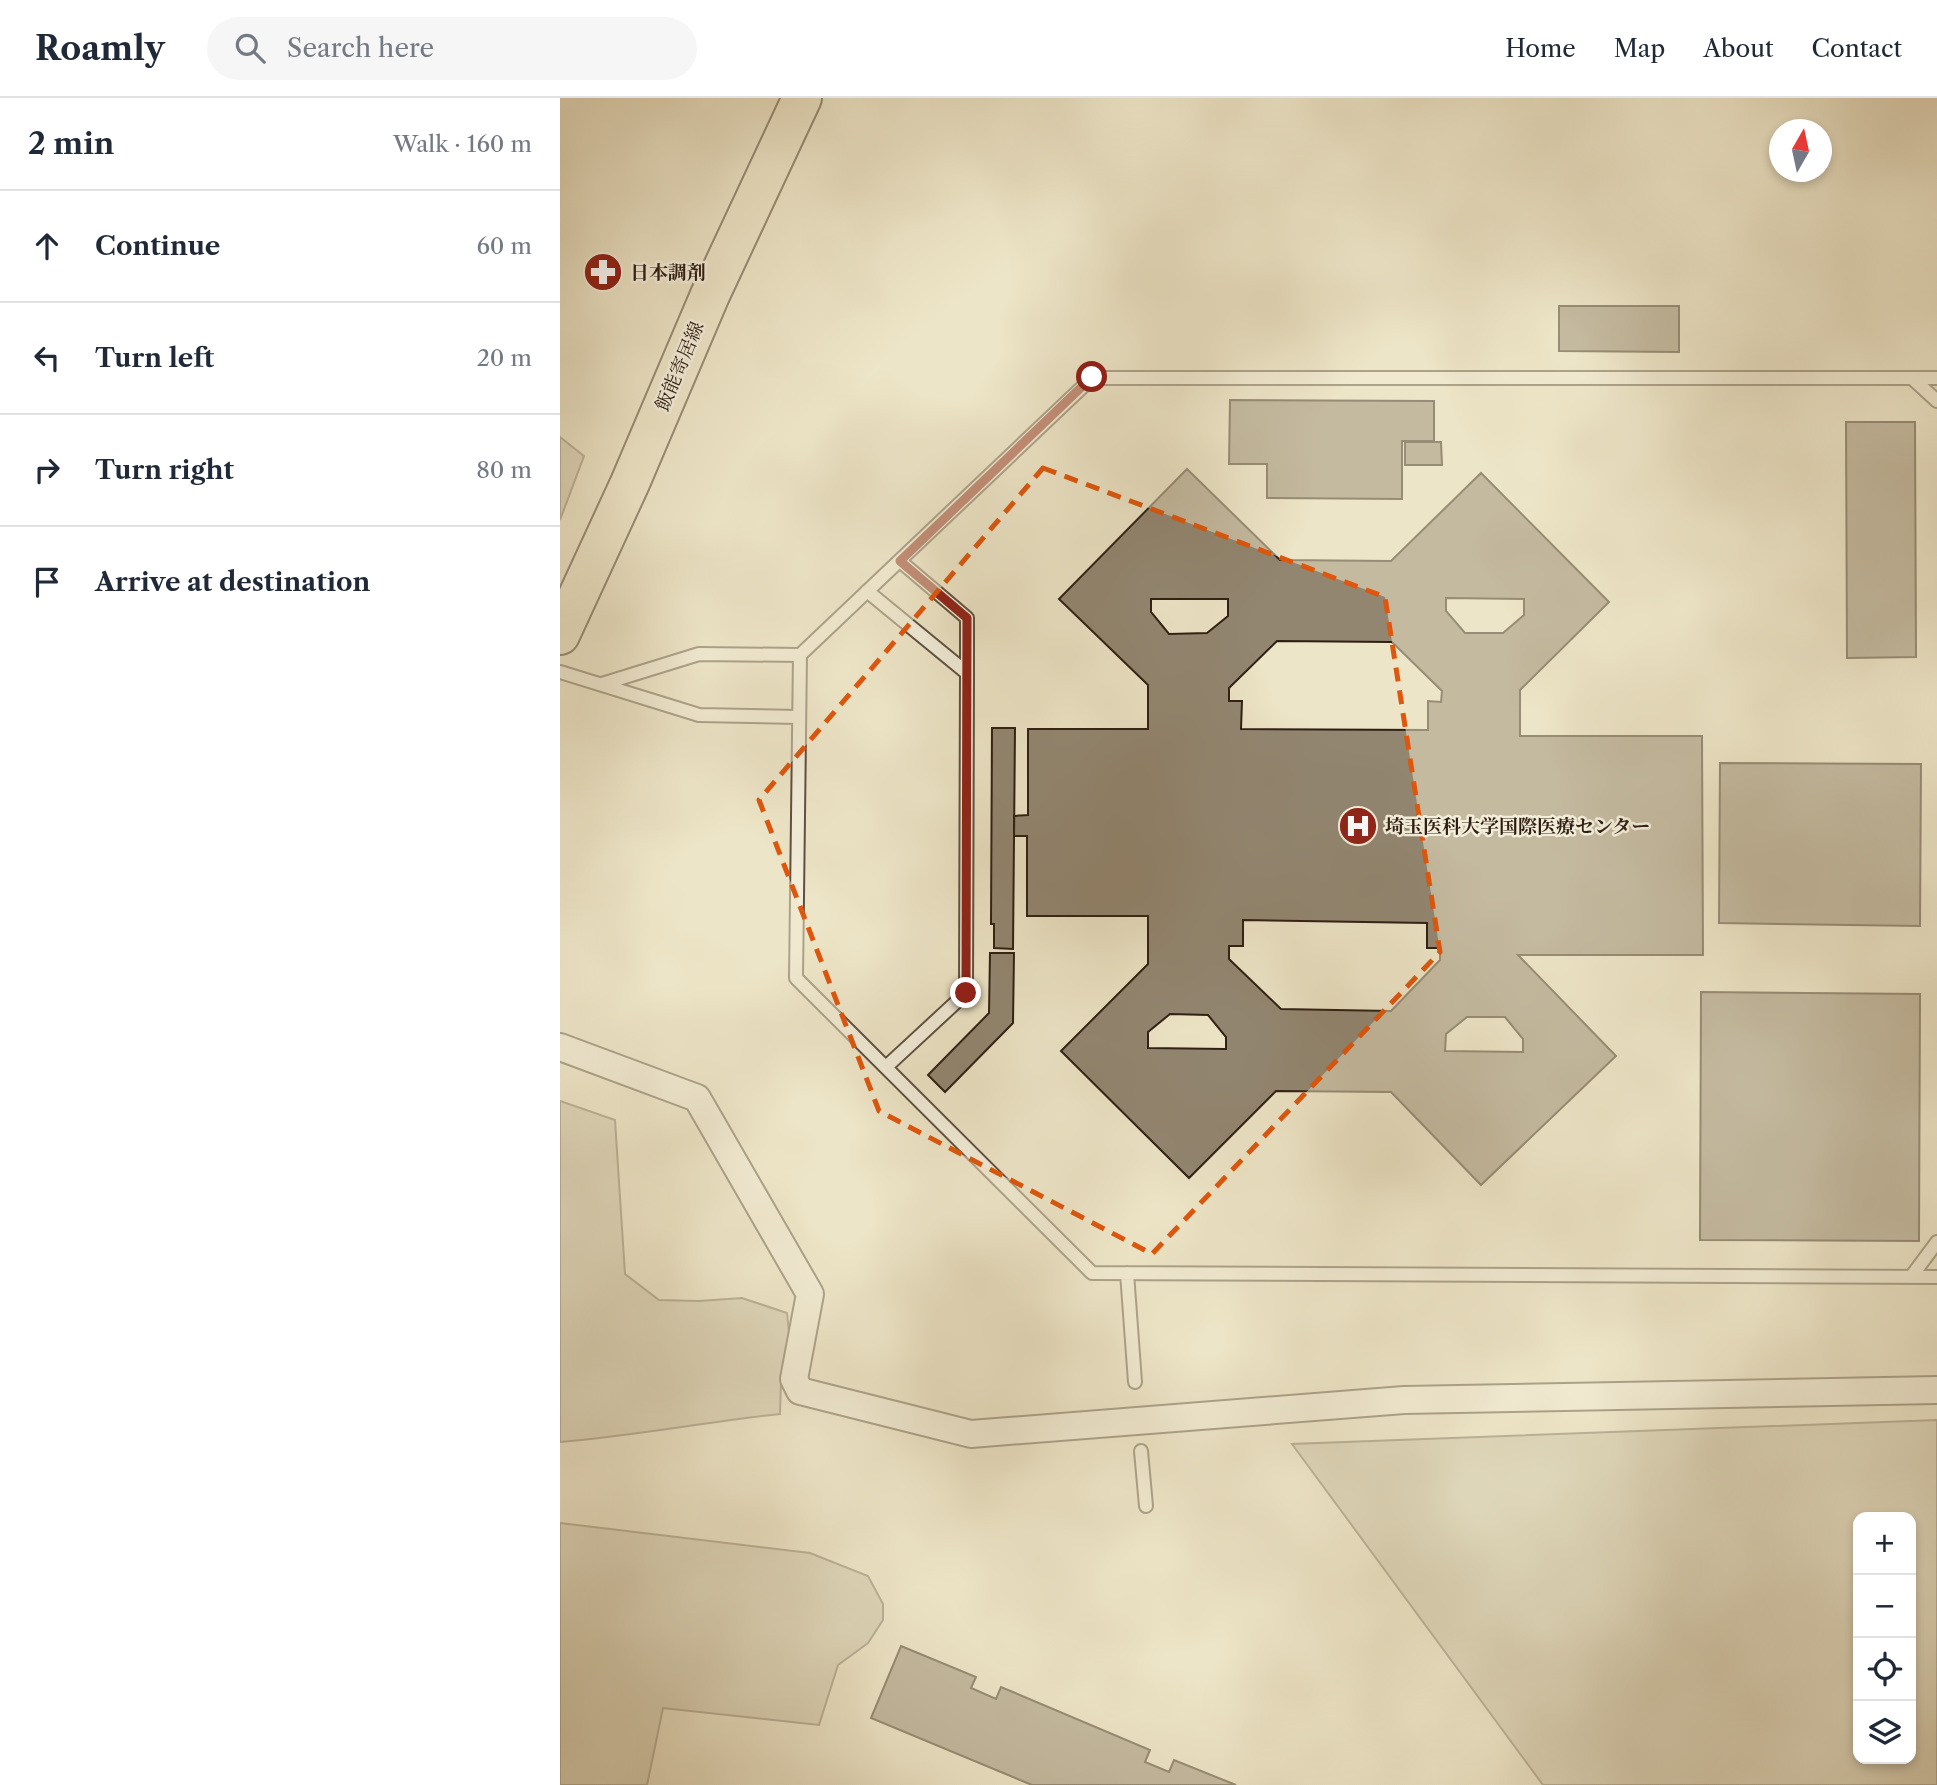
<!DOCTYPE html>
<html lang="en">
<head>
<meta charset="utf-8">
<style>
  :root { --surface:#fff; --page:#f6f6f7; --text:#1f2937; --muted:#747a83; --line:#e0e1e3 }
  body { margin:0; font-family:"Libre Caslon Text","Noto Serif JP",serif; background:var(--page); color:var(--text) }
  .controls { position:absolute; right:21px; bottom:21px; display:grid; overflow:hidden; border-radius:14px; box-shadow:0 4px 10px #0003 }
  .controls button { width:63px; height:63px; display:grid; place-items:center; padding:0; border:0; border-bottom:2px solid var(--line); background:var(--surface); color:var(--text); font:35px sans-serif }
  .compass { position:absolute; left:1209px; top:21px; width:63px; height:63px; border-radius:50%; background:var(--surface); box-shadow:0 4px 10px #0003; rotate:9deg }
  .stop { position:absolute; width:21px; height:21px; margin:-16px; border:5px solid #8f2418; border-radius:50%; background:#fff }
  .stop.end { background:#8f2418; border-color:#fff; box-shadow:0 2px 7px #0008 }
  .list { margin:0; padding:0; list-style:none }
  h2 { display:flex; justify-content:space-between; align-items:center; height:91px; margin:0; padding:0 28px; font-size:30px }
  h2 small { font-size:23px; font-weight:400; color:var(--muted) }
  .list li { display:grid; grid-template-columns:46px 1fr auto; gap:21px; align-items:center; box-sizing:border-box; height:112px; padding:0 28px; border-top:2px solid var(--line) }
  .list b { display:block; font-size:26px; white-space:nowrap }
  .list em { font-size:23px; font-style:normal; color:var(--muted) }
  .icon { flex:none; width:38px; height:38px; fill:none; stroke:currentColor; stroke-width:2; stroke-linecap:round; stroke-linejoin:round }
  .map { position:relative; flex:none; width:1377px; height:1687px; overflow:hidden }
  header { display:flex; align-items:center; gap:42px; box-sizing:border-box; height:98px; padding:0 35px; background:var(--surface); border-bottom:2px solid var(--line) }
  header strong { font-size:33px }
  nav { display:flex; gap:38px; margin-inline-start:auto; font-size:24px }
  .search { width:490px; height:63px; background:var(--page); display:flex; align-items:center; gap:18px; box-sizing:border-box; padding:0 24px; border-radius:38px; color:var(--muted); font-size:26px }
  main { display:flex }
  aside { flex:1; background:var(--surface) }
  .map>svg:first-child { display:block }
</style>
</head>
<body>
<header>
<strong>Roamly</strong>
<div class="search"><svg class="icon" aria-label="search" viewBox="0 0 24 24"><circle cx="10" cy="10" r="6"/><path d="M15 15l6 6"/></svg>Search here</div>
<nav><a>Home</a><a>Map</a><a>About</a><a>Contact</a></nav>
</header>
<main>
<aside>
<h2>2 min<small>Walk · 160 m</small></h2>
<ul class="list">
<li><svg class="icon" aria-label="ahead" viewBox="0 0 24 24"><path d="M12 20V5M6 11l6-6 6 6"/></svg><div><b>Continue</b></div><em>60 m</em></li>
<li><svg class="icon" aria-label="left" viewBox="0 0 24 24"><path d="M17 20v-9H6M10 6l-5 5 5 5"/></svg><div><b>Turn left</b></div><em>20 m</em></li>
<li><svg class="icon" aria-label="right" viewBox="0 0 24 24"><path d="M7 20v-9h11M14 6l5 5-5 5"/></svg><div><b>Turn right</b></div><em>80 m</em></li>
<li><svg class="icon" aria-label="arrive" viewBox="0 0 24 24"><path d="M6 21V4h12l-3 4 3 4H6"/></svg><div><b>Arrive at destination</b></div></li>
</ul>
</aside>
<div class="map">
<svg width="1377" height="1687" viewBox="0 0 1377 1687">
  <rect width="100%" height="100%" fill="#ede5c7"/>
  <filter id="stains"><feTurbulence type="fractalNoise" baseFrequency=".00286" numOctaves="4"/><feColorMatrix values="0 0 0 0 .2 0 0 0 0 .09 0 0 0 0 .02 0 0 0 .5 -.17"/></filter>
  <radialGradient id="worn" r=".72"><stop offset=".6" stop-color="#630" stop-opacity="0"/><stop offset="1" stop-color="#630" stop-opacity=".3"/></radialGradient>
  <path fill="#cdc3a8" stroke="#7e715e" stroke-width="2" fill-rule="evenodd" d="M 0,339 L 24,358 L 0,422 Z
    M 0,1003 L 55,1022 L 65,1176 L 99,1202 L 139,1203 L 182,1200 L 227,1215 L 230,1244 L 221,1282 L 220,1316 C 146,1324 74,1338 0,1344 Z
    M 1377,1322 L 1377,1687 L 983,1687 L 732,1346 ZM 1351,1419 L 1351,1661 L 1298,1661 L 1298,1419 Z
    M 0,1425 L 250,1455 L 308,1478 L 323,1506 L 323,1522 L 308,1545 L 278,1567 L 259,1627 L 103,1610 L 87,1687 L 0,1687 Z"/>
  <path fill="#928671" stroke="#2f1f13" stroke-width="2" fill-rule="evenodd" d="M 999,208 L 1119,208 L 1119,254 L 999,253 Z
    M 670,302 L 874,303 L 874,343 L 842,343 L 842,401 L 707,400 L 707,366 L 669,366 Z
    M 1286,324 L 1355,324 L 1356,559 L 1287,560 Z
    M 845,344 L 881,344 L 882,367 L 845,367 Z
    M 627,371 L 720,462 L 831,463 L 921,375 L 1049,504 L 960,592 L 960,638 L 1142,638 L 1143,857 L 958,857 L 1056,958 L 921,1087 L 831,994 L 716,993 L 629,1080 L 501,953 L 588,866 L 588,818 L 467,818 L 467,738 L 454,738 L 454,718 L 468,717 L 468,631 L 588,631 L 588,587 L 499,501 ZM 886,500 L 964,501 L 964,517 L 943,535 L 905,535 L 886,513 ZM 591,501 L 668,501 L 668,518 L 647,535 L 609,536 L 591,514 ZM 717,543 L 832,544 L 882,593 L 881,604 L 868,603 L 868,632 L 681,631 L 682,603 L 669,603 L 669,590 ZM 683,822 L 867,825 L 867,850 L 880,850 L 880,862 L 831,913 L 721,911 L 669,861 L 669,848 L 683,848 ZM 610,916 L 648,917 L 666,939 L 666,951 L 588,950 L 588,934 ZM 907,919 L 945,919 L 963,941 L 963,954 L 885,953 L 886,936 Z
    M 432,630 L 455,630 L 453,851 L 434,850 L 434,826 L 431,826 Z
    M 1160,665 L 1361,666 L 1360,828 L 1159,825 Z
    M 430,855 L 454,855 L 453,925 L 385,994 L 368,977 L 429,915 Z
    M 1141,894 L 1360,896 L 1359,1143 L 1140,1142 Z
    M 341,1548 L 416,1579 L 411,1590 L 436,1601 L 441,1589 L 590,1652 L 585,1664 L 609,1674 L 614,1662 L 676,1687 L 472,1687 L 311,1620 Z"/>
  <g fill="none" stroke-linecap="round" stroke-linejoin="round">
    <g stroke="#5e5040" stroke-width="16">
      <path id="lane" d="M 1352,280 L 1377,303
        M 1377,280 L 532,280 L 240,557 L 236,880 L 532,1175 L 1377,1179
        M 340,463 L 407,520 L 407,575
        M 307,493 L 407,575 L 406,895 L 326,969
        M 0,574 L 139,617 L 238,619
        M 42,586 L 139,556 L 240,557
        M 567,1175 L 575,1284
        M 1351,1179 L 1377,1144
        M 581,1353 L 586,1408"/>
    </g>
    <g stroke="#5e5040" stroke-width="30">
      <path id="street" d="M 0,949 L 137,1000 L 250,1196 L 234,1281 L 240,1293 L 411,1336 L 844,1302 L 1377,1292"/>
    </g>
    <g stroke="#2f1f13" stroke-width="42">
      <path id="primary" d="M 0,537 L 70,385 L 150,197 L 242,0"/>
    </g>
    <use href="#lane" stroke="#f3eedb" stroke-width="12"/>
    <use href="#street" stroke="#f3eedb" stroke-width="26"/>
    <use href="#primary" stroke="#ede5c7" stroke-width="38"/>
  </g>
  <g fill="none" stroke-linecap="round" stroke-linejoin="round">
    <path stroke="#8f2418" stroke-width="9" d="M 406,895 L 407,520 L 340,463 L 532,279"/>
  </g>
  <path d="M0 0H1377V1687H0ZM 483,370 L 825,499 L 880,854 L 592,1156 L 319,1013 L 199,702 Z" fill="#ede5c7" fill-opacity=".55" fill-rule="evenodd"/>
  <path fill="none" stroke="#df560c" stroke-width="5" stroke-dasharray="14 9" stroke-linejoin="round" d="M 483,370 L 825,499 L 880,854 L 592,1156 L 319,1013 L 199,702 Z"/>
  <defs>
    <g id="pharmacy-disc" transform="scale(2.0125)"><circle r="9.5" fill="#8f2418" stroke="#f3eedb"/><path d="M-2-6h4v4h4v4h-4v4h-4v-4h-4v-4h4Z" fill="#fff"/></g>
    <g id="hospital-disc" transform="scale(2.0125)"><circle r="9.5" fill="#8f2418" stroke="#f3eedb"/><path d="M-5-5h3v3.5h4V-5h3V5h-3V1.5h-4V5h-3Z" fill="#fff"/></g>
  </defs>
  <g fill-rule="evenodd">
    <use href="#pharmacy-disc" x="43" y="174"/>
    <use href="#hospital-disc" x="798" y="728"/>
  </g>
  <g text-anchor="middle" stroke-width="5" stroke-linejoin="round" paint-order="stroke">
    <g font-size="19" font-weight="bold" fill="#2f1f13" stroke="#f3eedb" text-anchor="start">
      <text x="70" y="181">日本調剤</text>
      <text x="825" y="735">埼玉医科大学国際医療センター</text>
    </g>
    <g font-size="19" fill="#2f1f13" stroke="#f3eedb">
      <text transform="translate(119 268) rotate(-67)" y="7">飯能寄居線</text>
    </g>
  </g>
  <rect width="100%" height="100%" filter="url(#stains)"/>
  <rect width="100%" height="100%" fill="url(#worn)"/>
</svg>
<div class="controls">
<button>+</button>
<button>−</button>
<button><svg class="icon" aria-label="locate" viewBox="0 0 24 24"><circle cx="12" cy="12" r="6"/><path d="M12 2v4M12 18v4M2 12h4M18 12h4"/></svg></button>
<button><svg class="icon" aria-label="layers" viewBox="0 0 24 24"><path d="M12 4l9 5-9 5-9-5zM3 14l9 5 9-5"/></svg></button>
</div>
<svg class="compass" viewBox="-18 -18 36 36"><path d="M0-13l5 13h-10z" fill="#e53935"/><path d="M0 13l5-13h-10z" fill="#747a83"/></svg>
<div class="stop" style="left:532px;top:279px"></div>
<div class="stop end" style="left:406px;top:895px"></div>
</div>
</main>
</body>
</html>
